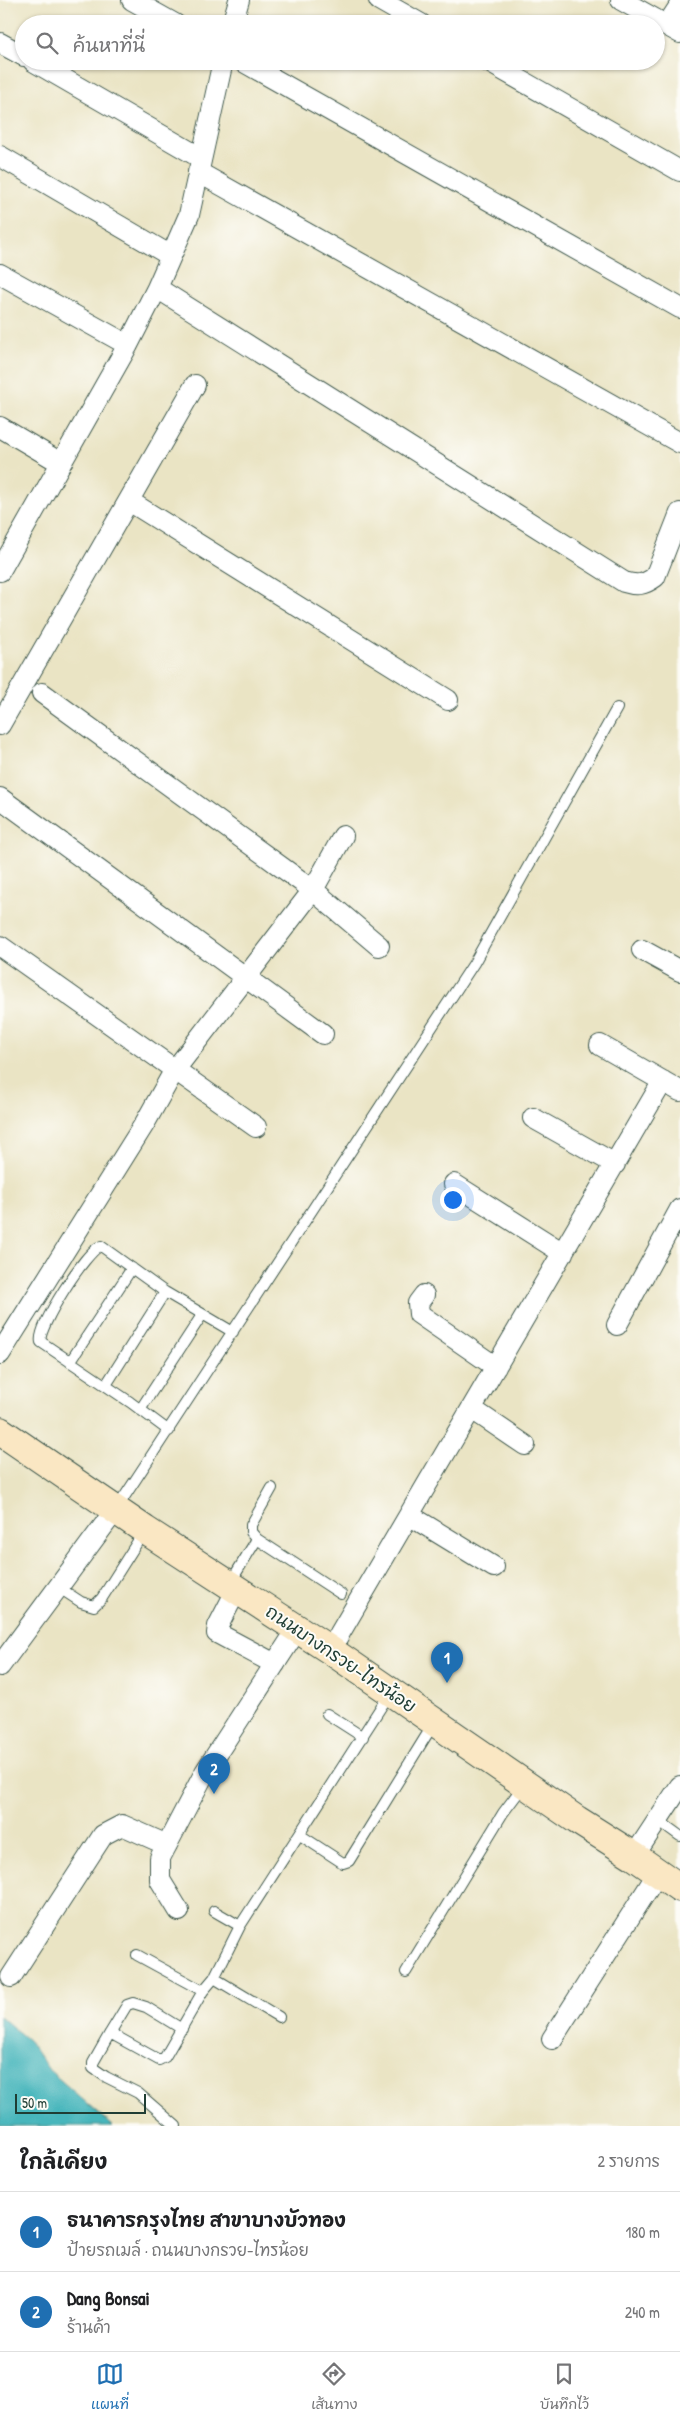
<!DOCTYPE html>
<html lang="th">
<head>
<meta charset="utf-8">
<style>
  :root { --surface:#fff; --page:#f6f6f6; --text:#202124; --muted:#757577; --line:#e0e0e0; --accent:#1f6fb2 }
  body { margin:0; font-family:"Patrick Hand","Playpen Sans Thai",sans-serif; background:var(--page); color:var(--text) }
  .scale { position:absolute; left:15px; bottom:12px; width:131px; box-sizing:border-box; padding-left:5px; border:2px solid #1f3d34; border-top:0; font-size:14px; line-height:18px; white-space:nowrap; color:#1f3d34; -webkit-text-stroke:4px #fdfcf7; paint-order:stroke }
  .you { position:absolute; left:452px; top:1199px; width:18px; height:18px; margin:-12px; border:4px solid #fff; border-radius:50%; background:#1a73e8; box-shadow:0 0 0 8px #1a73e833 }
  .badge { display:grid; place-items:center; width:32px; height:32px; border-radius:50%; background:var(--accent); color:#fff; font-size:16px; font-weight:700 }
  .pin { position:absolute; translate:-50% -41px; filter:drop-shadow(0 1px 2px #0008) }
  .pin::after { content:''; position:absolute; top:26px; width:18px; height:15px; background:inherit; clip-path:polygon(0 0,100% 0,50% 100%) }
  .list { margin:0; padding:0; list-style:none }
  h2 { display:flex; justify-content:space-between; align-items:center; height:65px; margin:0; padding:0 20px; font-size:21px }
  h2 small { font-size:16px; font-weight:400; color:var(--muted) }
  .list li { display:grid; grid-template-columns:32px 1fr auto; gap:15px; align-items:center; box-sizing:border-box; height:80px; padding:0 20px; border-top:1px solid var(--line) }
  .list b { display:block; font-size:19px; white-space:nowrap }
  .list p { margin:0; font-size:16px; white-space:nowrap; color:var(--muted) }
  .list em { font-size:16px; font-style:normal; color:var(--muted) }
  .icon { flex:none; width:28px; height:28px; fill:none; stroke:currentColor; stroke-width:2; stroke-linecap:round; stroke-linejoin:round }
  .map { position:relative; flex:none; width:680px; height:2126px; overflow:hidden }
  .search { position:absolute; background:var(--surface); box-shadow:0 1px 4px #0004; left:15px; right:15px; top:15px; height:55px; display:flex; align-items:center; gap:12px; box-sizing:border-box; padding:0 18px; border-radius:28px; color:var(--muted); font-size:19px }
  .sheet { height:225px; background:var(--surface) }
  nav { display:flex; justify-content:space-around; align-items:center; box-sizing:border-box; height:70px; border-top:1px solid var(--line); background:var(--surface); font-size:14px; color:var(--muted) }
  nav a { display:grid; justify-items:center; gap:2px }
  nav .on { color:var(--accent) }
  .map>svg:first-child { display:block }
</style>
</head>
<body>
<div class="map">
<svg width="680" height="2126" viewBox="0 0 680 2126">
  <rect width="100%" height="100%" fill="#fdfcf7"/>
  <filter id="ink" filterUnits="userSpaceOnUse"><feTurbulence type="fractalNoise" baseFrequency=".02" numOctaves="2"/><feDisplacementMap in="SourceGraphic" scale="10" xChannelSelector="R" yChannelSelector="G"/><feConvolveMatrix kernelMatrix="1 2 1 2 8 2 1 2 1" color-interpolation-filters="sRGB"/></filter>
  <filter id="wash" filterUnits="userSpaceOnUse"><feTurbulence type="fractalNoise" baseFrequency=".0096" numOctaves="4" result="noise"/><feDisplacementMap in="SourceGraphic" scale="20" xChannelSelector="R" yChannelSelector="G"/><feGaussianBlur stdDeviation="1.12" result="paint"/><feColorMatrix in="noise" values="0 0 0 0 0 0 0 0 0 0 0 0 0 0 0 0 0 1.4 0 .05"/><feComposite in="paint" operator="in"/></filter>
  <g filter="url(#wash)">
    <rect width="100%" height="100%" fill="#eae4c4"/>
    <path fill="#46b6bc" stroke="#327a78" d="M 0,2016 L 29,2041 L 49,2070 L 113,2126 L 0,2126 Z"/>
  </g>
  <g filter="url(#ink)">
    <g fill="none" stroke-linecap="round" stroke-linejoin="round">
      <g stroke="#3d564a" stroke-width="12">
        <path id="service" d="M 70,1362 L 132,1268
          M 106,1385 L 165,1292
          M 140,1410 L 202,1315
          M 169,1431 L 130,1402 L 41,1342 C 36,1329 87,1249 101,1246 L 165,1292 L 233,1332
          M 117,1508 L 474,963 L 617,708
          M 257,1539 L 341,1594
          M 230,1583 L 257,1539 L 251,1532 L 251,1525 L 272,1488
          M 58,1587 L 81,1602 L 94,1606 L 102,1598 L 145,1530
          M 327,1714 L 363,1737
          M 658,1820 L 680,1836
          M 300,1835 L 343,1863 L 349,1861 L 434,1723
          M 214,1911 L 240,1926
          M 137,1955 L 203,1991
          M 406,1972 L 503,1813 L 524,1785
          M 214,1978 L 279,2017
          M 110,2033 L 127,2005 L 133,2003 L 146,2007 L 182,2029
          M 176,2126 L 138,2093 L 106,2077 L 93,2068 L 93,2063 L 110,2033 L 159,2060 L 165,2057 L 203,1991 L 214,1978 L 240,1926 L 390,1693"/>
      </g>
      <g stroke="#3d564a" stroke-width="22">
        <path id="minor" d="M 132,0 L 175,24
          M 379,0 L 421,24
          M 621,0 L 680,33
          M 232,24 L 239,0
          M 667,25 L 680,5
          M 0,43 L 24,56
          M 33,61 L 201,158
          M 242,61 L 680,308
          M 487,61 L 680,171
          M 0,156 L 171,256
          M 198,172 L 680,443
          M 0,274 L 128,345
          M 157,288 L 624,582 C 637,586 644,585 655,577 L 680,513
          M 0,427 L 61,463
          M 129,501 L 448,700
          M 0,571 L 128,345 L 157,288 L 189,215 L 223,61
          M 42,693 L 313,890 L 379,946
          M 0,725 L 195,385
          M 0,798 L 323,1034
          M 0,946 L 256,1127
          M 642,950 L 680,971
          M 600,1045 L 680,1091
          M 533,1118 L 615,1164
          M 454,1184 L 563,1253
          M 424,1295 L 418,1303 L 419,1314 L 496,1367
          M 617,1325 L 680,1209
          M 0,1354 L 145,1123 L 174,1071 L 313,890 L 343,836
          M 472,1409 L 525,1445
          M 409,1515 L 494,1567
          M 237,1589 L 218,1626 L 217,1633 L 275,1664
          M 330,1650 L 663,1081
          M 0,1666 L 116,1509
          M 634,1856 L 680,1786
          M 179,1911 L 160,1880 L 160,1858 L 205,1772 L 298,1628
          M 11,1977 L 103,1835 L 122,1825 L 167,1845
          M 552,2039 L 658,1873"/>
      </g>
      <g stroke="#3d564a" stroke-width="30">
        <path id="secondary" d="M 0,1431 L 145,1530 L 330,1650 L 577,1820 L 634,1856 L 680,1888"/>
      </g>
      <use href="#service" stroke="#fff" stroke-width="10"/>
      <use href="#minor" stroke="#fff" stroke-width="20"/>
      <use href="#secondary" stroke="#fae7c3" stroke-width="28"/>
    </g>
  </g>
  <g text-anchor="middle" stroke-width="4" stroke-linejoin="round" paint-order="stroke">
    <g font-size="18" fill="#1f3d34" stroke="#fdfcf7">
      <text transform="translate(341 1659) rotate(34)" y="6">ถนนบางกรวย-ไทรน้อย</text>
    </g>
  </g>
</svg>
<div class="scale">50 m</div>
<div class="you"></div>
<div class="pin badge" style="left:447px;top:1683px">1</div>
<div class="pin badge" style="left:214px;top:1794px">2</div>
<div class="search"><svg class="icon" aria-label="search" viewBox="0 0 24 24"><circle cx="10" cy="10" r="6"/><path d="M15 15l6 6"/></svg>ค้นหาที่นี่</div>
</div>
<section class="sheet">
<h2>ใกล้เคียง<small>2 รายการ</small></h2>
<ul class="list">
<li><span class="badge">1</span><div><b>ธนาคารกรุงไทย สาขาบางบัวทอง</b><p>ป้ายรถเมล์ · ถนนบางกรวย-ไทรน้อย</p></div><em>180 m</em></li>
<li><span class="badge">2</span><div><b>Dang Bonsai</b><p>ร้านค้า</p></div><em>240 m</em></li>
</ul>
</section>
<nav>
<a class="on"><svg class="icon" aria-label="map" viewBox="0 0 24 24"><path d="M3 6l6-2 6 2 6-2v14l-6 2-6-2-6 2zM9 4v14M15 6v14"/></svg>แผนที่</a>
<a><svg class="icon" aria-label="directions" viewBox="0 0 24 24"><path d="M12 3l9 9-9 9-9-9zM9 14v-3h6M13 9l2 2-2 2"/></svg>เส้นทาง</a>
<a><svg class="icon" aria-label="saved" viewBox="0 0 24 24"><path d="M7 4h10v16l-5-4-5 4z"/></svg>บันทึกไว้</a>
</nav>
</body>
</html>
